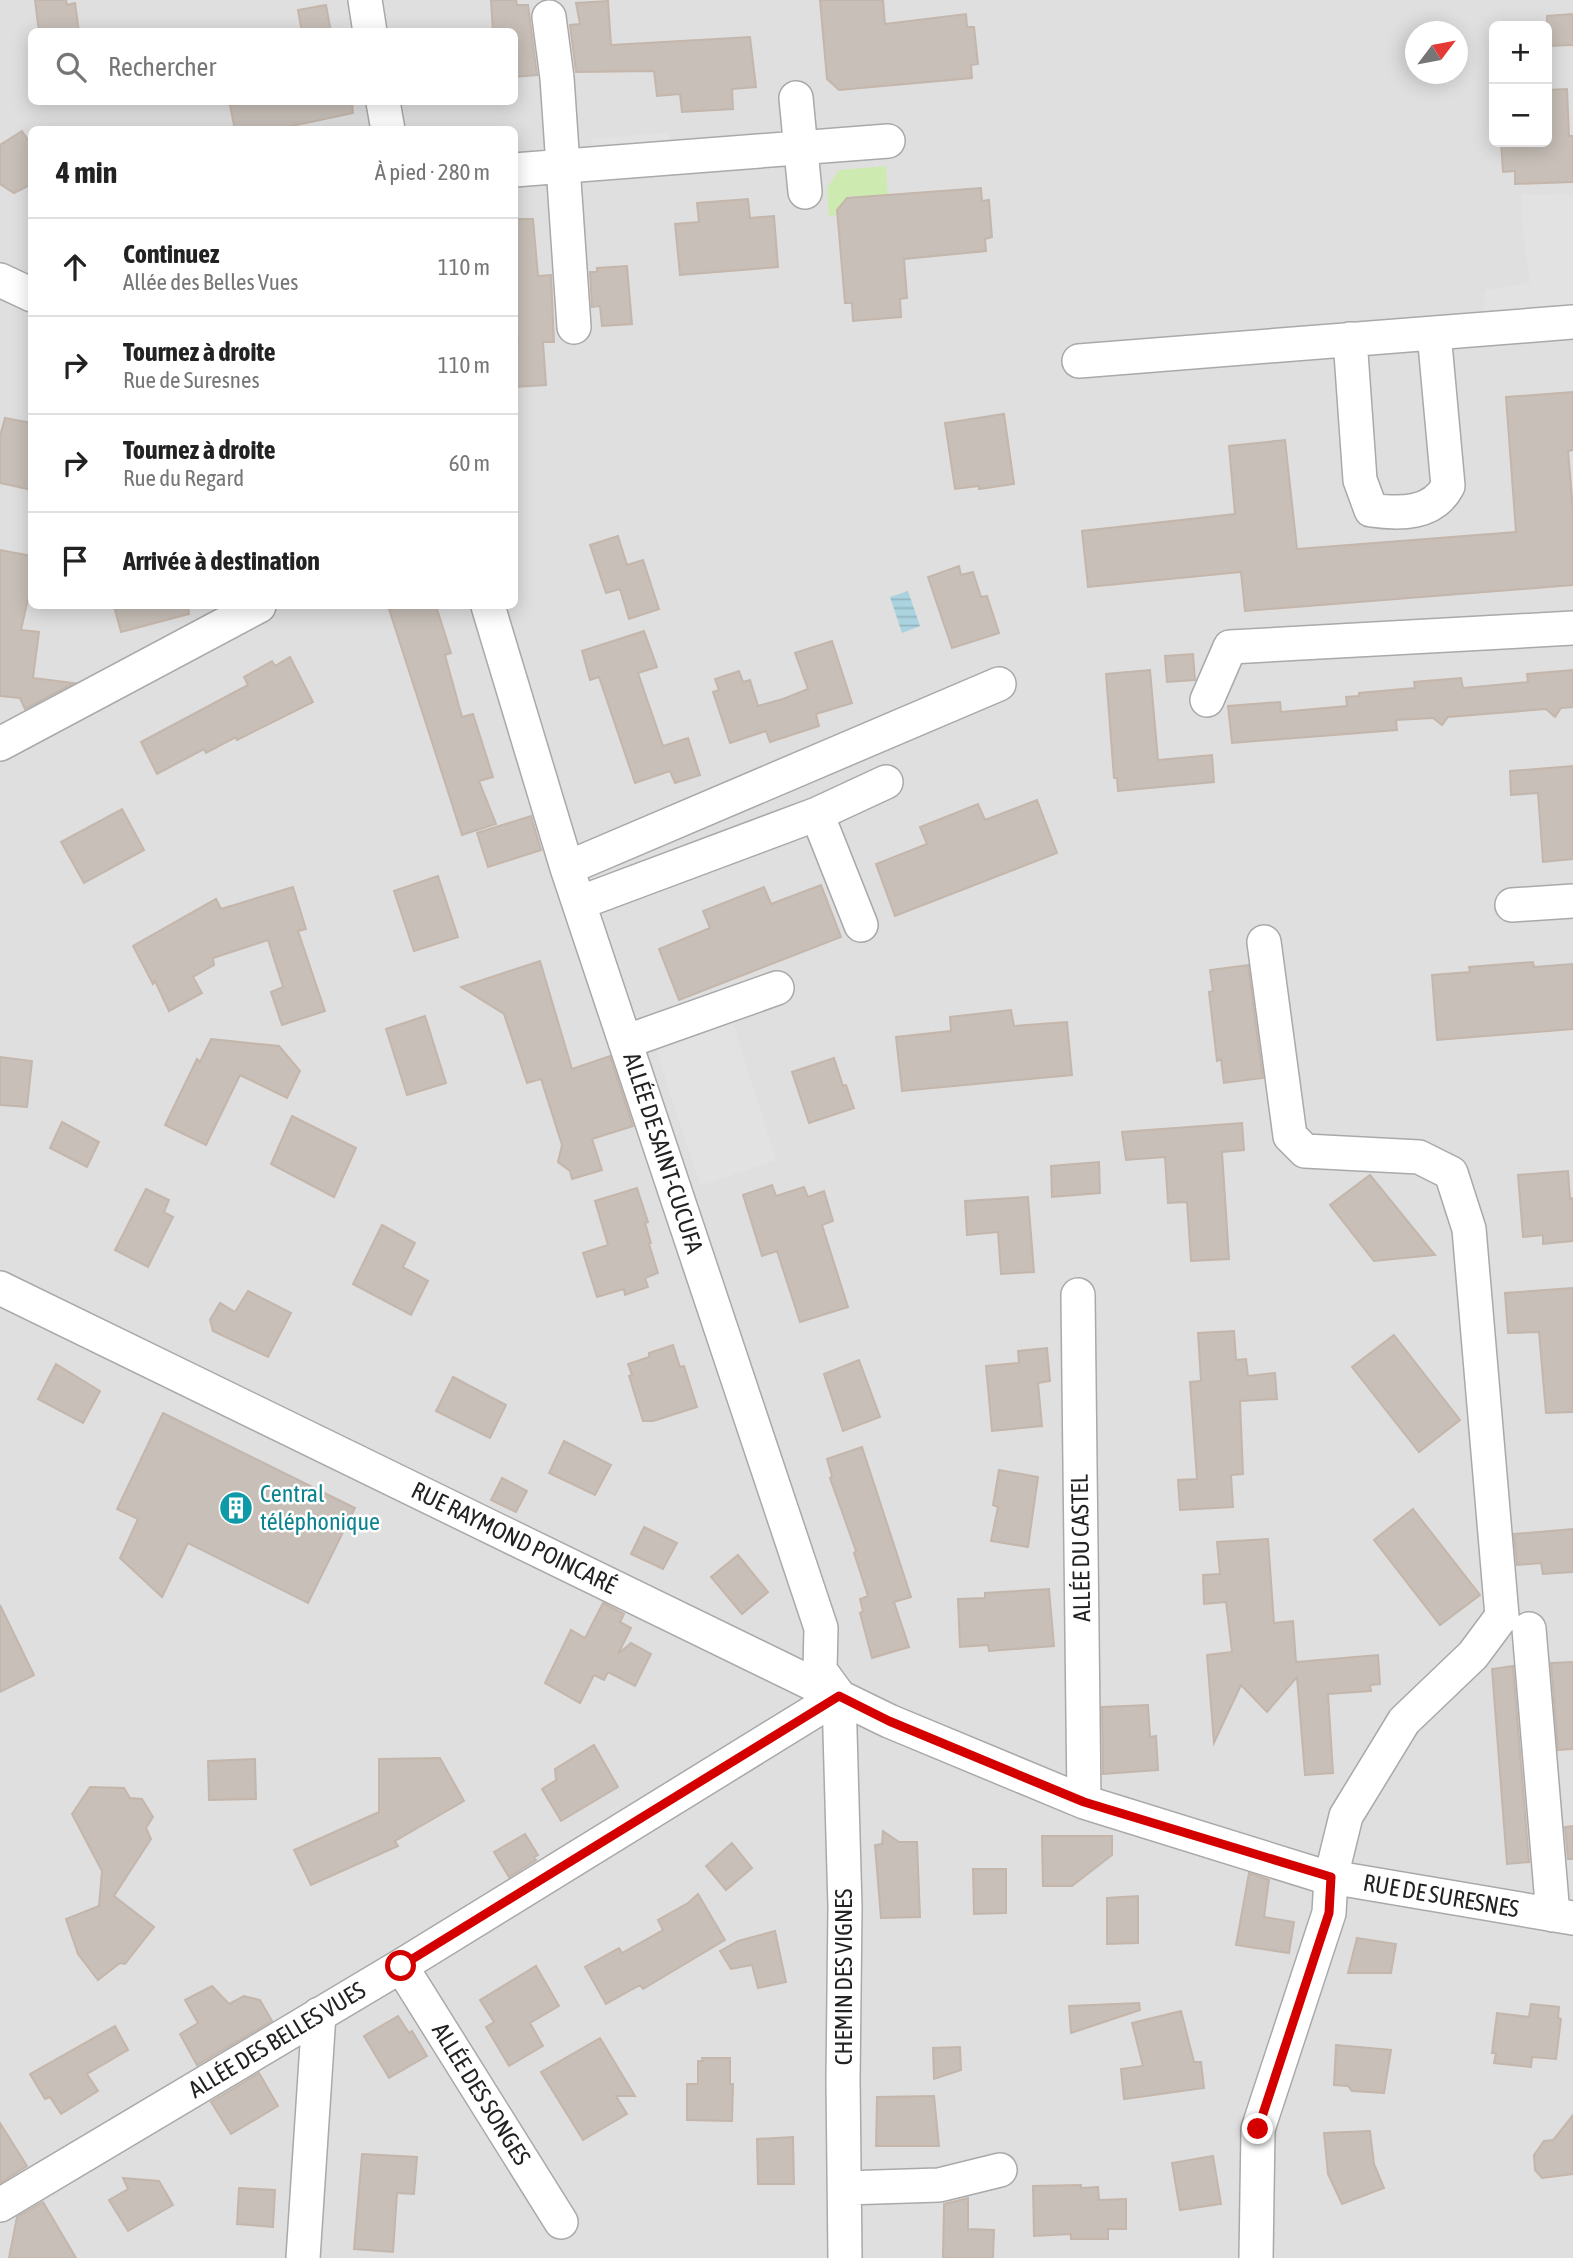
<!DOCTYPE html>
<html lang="fr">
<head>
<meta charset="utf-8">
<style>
  :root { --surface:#fff; --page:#f2f2f2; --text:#222; --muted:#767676; --line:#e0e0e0 }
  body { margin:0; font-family:"Asap Condensed",sans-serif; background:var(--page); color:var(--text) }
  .controls { position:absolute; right:21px; top:21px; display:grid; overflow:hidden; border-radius:10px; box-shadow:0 4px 18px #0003 }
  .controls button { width:63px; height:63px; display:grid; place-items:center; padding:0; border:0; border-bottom:2px solid var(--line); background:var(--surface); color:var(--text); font:35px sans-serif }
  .compass { position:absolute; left:1405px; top:21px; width:63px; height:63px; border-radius:50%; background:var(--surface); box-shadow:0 4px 18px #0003; rotate:58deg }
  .stop { position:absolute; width:21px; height:21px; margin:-16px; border:5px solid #d40000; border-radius:50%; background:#fff }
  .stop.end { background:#d40000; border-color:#fff; box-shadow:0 2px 7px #0008 }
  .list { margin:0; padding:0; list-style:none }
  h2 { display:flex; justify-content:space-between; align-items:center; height:91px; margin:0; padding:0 28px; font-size:30px }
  h2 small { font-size:23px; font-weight:400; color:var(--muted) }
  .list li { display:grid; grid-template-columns:46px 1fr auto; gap:21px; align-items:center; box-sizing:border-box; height:98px; padding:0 28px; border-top:2px solid var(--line) }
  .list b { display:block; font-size:26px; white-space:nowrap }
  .list p { margin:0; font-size:23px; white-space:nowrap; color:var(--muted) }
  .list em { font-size:23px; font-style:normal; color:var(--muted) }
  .icon { flex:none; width:38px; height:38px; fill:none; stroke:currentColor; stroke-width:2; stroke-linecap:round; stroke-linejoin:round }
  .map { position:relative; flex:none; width:1573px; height:2258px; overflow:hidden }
  .search { position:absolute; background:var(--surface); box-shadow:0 4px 18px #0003; left:28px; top:28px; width:490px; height:77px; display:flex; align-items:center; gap:18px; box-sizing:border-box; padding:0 24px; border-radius:10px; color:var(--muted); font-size:26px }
  .panel { position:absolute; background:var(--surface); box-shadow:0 4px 18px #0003; left:28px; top:126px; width:490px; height:483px; border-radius:10px }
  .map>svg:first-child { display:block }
</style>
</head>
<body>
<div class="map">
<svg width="1573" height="2258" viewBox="0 0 1573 2258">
  <defs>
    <pattern id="water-rules" width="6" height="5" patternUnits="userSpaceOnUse" patternTransform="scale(1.75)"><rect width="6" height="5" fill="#aad3df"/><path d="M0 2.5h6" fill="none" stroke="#92b5bf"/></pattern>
  </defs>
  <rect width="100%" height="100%" fill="#f2efe9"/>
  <path fill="#e0dfdf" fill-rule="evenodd" d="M 0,0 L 1573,0 L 1573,2258 L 0,2258 ZM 1494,26 L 1547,26 L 1547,142 L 1494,142 ZM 32,32 L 514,32 L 514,102 L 32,102 ZM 1416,32 L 1458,32 L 1458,74 L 1416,74 ZM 32,130 L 514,130 L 514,606 L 32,606 Z"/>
  <path fill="#cdebb0" d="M 886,166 L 888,195 L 854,198 L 850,195 L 835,213 L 838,215 L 829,216 L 827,188 L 839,170 Z"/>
  <path fill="#e2e2e2" d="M 669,132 L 672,146 L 593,154 L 591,139 Z
    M 1573,194 L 1573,307 L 1483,316 L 1485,290 L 1530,283 L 1522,224 L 1521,195 Z
    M 730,1013 L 776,1160 L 700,1186 L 653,1040 Z"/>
  <path fill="url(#water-rules)" d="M 908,591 L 920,626 L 902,633 L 890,597 Z"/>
  <path fill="#c7bfb8" stroke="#c4b6ab" stroke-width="2" d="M 35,0 L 66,0 L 67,5 L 75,3 L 79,32 L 39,32 Z
    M 491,0 L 516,0 L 517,5 L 528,5 L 537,75 L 514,77 L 514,32 L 517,32 L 493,32 Z
    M 820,0 L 883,0 L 885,24 L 966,14 L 967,27 L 974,27 L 978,64 L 971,65 L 972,78 L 839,90 L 827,79 Z
    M 608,1 L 611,45 L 750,37 L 756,87 L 732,89 L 733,109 L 682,112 L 680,94 L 657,96 L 654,71 L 576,72 L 570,25 L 580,24 L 576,3 Z
    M 326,5 L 331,32 L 302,32 L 298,10 Z
    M 1573,14 L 1573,45 L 1547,46 L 1547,16 Z
    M 1567,89 L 1569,136 L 1573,136 L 1573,182 L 1515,184 L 1515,171 L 1503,172 L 1501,142 L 1547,142 L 1547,90 Z
    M 248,102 L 352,102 L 353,113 L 273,130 L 235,130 L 230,105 Z
    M 22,131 L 32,146 L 32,184 L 14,193 L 0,184 L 0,145 Z
    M 981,188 L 982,201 L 989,200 L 992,237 L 985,239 L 986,251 L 904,259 L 907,298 L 900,299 L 901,317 L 853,321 L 852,303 L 845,303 L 837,210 L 847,198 Z
    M 748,199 L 750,218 L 774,216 L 778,267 L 680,275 L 675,224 L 699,222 L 697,203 Z
    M 514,219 L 533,219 L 538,276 L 551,275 L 554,342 L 543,342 L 546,385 L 514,387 L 514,345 L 518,345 L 514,310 Z
    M 627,266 L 632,324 L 602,326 L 600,306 L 592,307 L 590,272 L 597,272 L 597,268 Z
    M 1573,392 L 1573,450 L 1568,451 L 1573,510 L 1573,585 L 1245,611 L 1241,572 L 1088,587 L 1082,531 L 1235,514 L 1229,446 L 1285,440 L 1297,549 L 1516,532 L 1506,397 Z
    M 1004,414 L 1014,484 L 979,489 L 979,486 L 955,489 L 945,423 Z
    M 5,418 L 32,423 L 32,490 L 0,483 L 0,436 Z
    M 618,536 L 627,565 L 643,560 L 659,609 L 629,619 L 620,589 L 606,593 L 590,545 Z
    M 0,550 L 32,556 L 32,581 L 21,630 L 39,632 L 33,678 L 74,683 L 25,709 L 20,698 L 0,696 Z
    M 959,566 L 961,575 L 973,572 L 981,597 L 987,596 L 999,633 L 952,648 L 928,577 Z
    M 114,606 L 188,606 L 189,614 L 121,632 Z
    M 388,606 L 436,606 L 451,653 L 445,655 L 462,717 L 473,714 L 493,777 L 479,781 L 496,824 L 462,835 Z
    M 644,631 L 657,667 L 638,673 L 663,746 L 688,738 L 700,775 L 675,783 L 670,771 L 635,783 L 599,677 L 590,680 L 582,651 Z
    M 832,641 L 852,703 L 816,714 L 819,726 L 770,742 L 766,731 L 730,743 L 713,692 L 719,690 L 715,679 L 739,671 L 743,682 L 750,680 L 758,706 L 783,699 L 808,689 L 795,653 Z
    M 1193,654 L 1195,680 L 1167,682 L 1165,656 Z
    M 290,657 L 313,702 L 237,740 L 236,737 L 206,753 L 204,749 L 157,774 L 141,742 L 248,685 L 244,677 L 272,661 L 275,666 Z
    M 1150,670 L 1158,760 L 1212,755 L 1214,782 L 1118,791 L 1117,778 L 1114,778 L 1106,674 Z
    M 1573,670 L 1573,707 L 1561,708 L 1555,717 L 1546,709 L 1448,717 L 1442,725 L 1433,718 L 1396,720 L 1397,730 L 1232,743 L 1228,706 L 1280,702 L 1281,712 L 1347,706 L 1346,697 L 1359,696 L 1359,693 L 1415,688 L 1414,682 L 1461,678 L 1463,688 L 1528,682 L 1527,674 Z
    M 1573,766 L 1573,859 L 1543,862 L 1538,793 L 1511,795 L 1510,771 Z
    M 1037,800 L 1057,853 L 895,916 L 876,864 L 927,844 L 920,827 L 978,804 L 985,820 Z
    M 122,809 L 144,850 L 84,883 L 61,842 Z
    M 531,816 L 541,850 L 488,867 L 477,833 Z
    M 438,876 L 458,937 L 414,951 L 394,891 Z
    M 821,885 L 841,937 L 679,1000 L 659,949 L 710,928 L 703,911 L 764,887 L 771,904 Z
    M 293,887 L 306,929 L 298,931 L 325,1011 L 282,1025 L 271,992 L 283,987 L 268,940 L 213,958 L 214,965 L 193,977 L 202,993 L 169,1011 L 155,981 L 153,984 L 133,946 L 216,899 L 221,909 Z
    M 540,961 L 572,1069 L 610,1056 L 633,1126 L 592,1139 L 602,1170 L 572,1179 L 570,1171 L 558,1162 L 562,1145 L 541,1079 L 527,1083 L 504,1014 L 461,987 Z
    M 1533,962 L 1534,967 L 1573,964 L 1573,1029 L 1437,1040 L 1432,975 L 1470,972 L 1469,967 Z
    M 1248,965 L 1263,1078 L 1224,1083 L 1221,1059 L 1217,1061 L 1209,992 L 1213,991 L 1210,970 Z
    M 1011,1010 L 1014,1026 L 1067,1022 L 1072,1075 L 902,1091 L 896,1037 L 951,1031 L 950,1017 Z
    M 425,1016 L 446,1083 L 407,1095 L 386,1029 Z
    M 211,1039 L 279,1046 L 300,1071 L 287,1098 L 240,1075 L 206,1145 L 165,1125 L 197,1059 L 200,1062 Z
    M 0,1057 L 32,1061 L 27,1107 L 0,1105 Z
    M 834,1058 L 843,1086 L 846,1085 L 854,1108 L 809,1123 L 792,1072 Z
    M 292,1116 L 356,1148 L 334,1197 L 271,1164 Z
    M 62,1122 L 99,1142 L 87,1167 L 50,1148 Z
    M 1242,1123 L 1244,1150 L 1222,1152 L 1229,1259 L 1191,1261 L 1187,1202 L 1168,1203 L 1165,1157 L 1126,1160 L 1122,1132 Z
    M 1099,1162 L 1100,1193 L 1052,1197 L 1051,1166 Z
    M 1568,1171 L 1570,1199 L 1573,1198 L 1573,1241 L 1543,1244 L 1543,1235 L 1523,1237 L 1518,1175 Z
    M 1370,1175 L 1435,1255 L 1374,1261 L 1330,1205 Z
    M 772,1185 L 776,1196 L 804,1187 L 808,1197 L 824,1191 L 833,1221 L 822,1225 L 848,1307 L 800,1322 L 777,1251 L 762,1256 L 743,1195 Z
    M 637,1188 L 648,1222 L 645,1223 L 651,1243 L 649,1244 L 658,1273 L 645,1278 L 648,1287 L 625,1295 L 624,1289 L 597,1297 L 583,1253 L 608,1245 L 595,1201 Z
    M 146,1189 L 169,1200 L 164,1212 L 173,1217 L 148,1267 L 115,1250 Z
    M 1028,1197 L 1034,1272 L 1001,1274 L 998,1232 L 967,1235 L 965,1201 Z
    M 382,1225 L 415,1243 L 403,1267 L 428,1281 L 411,1315 L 353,1284 Z
    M 1573,1288 L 1573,1412 L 1546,1413 L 1539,1332 L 1508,1333 L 1505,1293 Z
    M 248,1291 L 291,1313 L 268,1357 L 213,1331 L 210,1320 L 220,1303 L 235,1312 Z
    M 1234,1331 L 1236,1360 L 1246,1359 L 1248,1376 L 1275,1373 L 1277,1399 L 1240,1401 L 1243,1474 L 1231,1475 L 1233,1507 L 1180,1510 L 1178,1480 L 1197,1479 L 1190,1382 L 1201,1381 L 1198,1333 Z
    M 1394,1335 L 1460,1420 L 1419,1452 L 1352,1367 Z
    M 673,1345 L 680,1367 L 684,1366 L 697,1407 L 653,1421 L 643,1421 L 629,1376 L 632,1375 L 628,1364 L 649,1357 L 649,1353 Z
    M 1047,1348 L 1050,1381 L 1038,1383 L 1042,1426 L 992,1431 L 986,1366 L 1019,1363 L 1018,1351 Z
    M 859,1360 L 880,1417 L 843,1431 L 824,1374 Z
    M 56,1364 L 100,1391 L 83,1423 L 38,1399 Z
    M 453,1377 L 506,1405 L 490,1438 L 436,1411 Z
    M 163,1413 L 355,1508 L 308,1603 L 188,1543 L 162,1597 L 120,1558 L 138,1519 L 117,1509 Z
    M 564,1441 L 611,1465 L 595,1495 L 549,1473 Z
    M 862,1447 L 911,1597 L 894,1602 L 909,1647 L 872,1658 L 860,1613 L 863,1611 L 860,1599 L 868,1596 L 854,1553 L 856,1551 L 830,1478 L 832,1476 L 827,1459 Z
    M 999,1470 L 1038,1477 L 1028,1547 L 991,1541 L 998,1507 L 993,1505 Z
    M 502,1478 L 527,1491 L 516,1512 L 491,1500 Z
    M 1413,1509 L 1480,1595 L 1440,1625 L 1374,1540 Z
    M 644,1527 L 677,1543 L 663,1569 L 631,1554 Z
    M 1573,1529 L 1573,1572 L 1543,1574 L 1541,1563 L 1517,1565 L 1514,1534 Z
    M 1268,1539 L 1274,1623 L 1293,1621 L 1296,1662 L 1378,1655 L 1380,1684 L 1370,1685 L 1371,1691 L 1328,1694 L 1333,1773 L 1305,1775 L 1297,1677 L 1267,1712 L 1241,1685 L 1214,1743 L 1207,1655 L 1232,1652 L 1226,1602 L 1204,1604 L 1203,1575 L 1220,1574 L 1217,1542 Z
    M 738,1555 L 768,1592 L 742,1614 L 711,1577 Z
    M 1049,1589 L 1054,1646 L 989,1651 L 988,1645 L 960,1647 L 958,1599 L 985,1598 L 985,1593 Z
    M 603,1603 L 624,1614 L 620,1622 L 631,1628 L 618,1654 L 631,1643 L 651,1654 L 635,1686 L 608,1672 L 604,1680 L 594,1675 L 580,1703 L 545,1683 L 571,1630 L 585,1638 Z
    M 0,1605 L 34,1675 L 0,1692 Z
    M 1573,1662 L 1573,1749 L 1558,1750 L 1551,1663 Z
    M 1513,1666 L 1529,1862 L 1507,1864 L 1492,1669 Z
    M 1148,1705 L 1150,1737 L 1156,1736 L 1158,1770 L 1103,1774 L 1102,1707 Z
    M 594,1745 L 618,1787 L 561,1821 L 542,1789 L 556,1780 L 555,1769 Z
    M 440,1758 L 464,1801 L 395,1841 L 398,1846 L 311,1885 L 294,1850 L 379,1812 L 379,1759 Z
    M 255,1759 L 256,1799 L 209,1800 L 208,1761 Z
    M 90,1787 L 124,1788 L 130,1798 L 142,1799 L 153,1817 L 146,1828 L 151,1839 L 114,1896 L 154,1927 L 125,1964 L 120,1963 L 98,1980 L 78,1954 L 66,1919 L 99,1906 L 102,1871 L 72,1814 Z
    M 1573,1826 L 1573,1859 L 1568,1859 L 1565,1827 Z
    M 883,1831 L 899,1842 L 917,1842 L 920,1917 L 881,1918 L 875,1845 L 882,1844 Z
    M 525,1834 L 538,1855 L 534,1857 L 536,1860 L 509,1877 L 494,1852 Z
    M 1042,1836 L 1112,1836 L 1112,1855 L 1072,1886 L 1043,1886 Z
    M 732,1843 L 752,1868 L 726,1890 L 706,1866 Z
    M 973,1869 L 1006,1869 L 1006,1913 L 974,1914 Z
    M 1249,1873 L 1269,1880 L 1264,1917 L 1294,1922 L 1289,1953 L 1236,1945 Z
    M 698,1894 L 725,1940 L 643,1989 L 640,1985 L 606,2004 L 585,1967 L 619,1948 L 622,1953 L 663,1930 L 658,1920 L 688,1903 Z
    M 1138,1896 L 1138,1943 L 1107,1944 L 1107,1898 Z
    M 775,1931 L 786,1982 L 758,1988 L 752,1965 L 731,1969 L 720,1951 L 738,1941 Z
    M 1357,1938 L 1396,1944 L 1391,1973 L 1348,1973 Z
    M 536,1966 L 559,2006 L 530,2023 L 543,2046 L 509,2066 L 486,2027 L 494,2022 L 480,2000 Z
    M 212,1986 L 229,2004 L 244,1996 L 260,2000 L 272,2021 L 197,2065 L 180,2034 L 198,2023 L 185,2000 Z
    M 1139,2003 L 1140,2010 L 1071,2033 L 1069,2006 Z
    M 1531,2004 L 1559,2007 L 1558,2018 L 1561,2019 L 1556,2059 L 1532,2057 L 1531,2067 L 1494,2063 L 1496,2053 L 1492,2053 L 1497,2013 L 1529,2017 Z
    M 1181,2011 L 1194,2062 L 1201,2062 L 1204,2088 L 1124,2099 L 1121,2069 L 1143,2066 L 1132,2023 Z
    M 398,2016 L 409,2033 L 412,2031 L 427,2056 L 389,2078 L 364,2036 Z
    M 115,2026 L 128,2050 L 87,2074 L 98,2091 L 61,2114 L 50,2097 L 45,2099 L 30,2074 Z
    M 600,2038 L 635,2096 L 616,2096 L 627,2114 L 583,2140 L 541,2072 Z
    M 1336,2045 L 1391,2050 L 1384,2093 L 1352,2091 L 1348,2086 L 1334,2085 Z
    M 960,2047 L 961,2070 L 934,2079 L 933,2048 Z
    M 702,2058 L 730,2058 L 730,2084 L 733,2084 L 732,2121 L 687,2120 L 687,2084 L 698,2084 L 698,2061 L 703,2061 Z
    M 259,2073 L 278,2106 L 231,2134 L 211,2102 Z
    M 934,2096 L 939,2146 L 876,2146 L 877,2097 Z
    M 1573,2115 L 1573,2174 L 1542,2178 L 1535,2170 L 1534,2155 L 1544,2141 L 1553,2140 Z
    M 0,2123 L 27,2166 L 0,2183 Z
    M 1370,2131 L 1374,2164 L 1384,2188 L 1342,2204 L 1328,2174 L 1324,2133 Z
    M 793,2137 L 794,2184 L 758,2184 L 757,2139 Z
    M 362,2154 L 417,2157 L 414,2194 L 397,2193 L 393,2252 L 354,2249 Z
    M 1213,2156 L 1221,2204 L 1180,2210 L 1172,2163 Z
    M 123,2178 L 159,2181 L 173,2205 L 128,2231 L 109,2200 L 128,2189 Z
    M 1081,2185 L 1081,2188 L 1098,2187 L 1099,2200 L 1126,2199 L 1126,2229 L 1108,2229 L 1108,2239 L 1071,2239 L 1071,2234 L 1034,2236 L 1033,2186 Z
    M 239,2188 L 275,2190 L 273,2227 L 237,2224 Z
    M 968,2198 L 968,2229 L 994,2230 L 993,2258 L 943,2258 L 944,2204 Z
    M 43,2202 L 76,2258 L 9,2258 L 17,2217 Z"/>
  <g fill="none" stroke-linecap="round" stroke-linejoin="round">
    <g stroke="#a9a9a9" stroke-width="36">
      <path id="minor" d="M 365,0 L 370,32
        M 549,17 L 557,78 L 574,327
        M 796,98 L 805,192
        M 383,102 L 388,130
        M 514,170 L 888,141
        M 0,280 L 32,295
        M 1350,339 L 1360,480 L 1371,510 C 1399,514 1433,515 1448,486 L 1434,333
        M 1079,361 L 1573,322
        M 488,606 L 567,868 L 821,1628 L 820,1670 L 839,1696
        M 1207,700 L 1230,647 L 1573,628
        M 0,744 L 259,606
        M 817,814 L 861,925
        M 567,868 L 999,684
        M 579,903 L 817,814 L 886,782
        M 1512,905 L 1573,901
        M 625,1042 L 777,988
        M 0,1288 L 889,1721 L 1084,1802 L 1319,1875 L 1573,1918
        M 1078,1295 L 1084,1802
        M 1529,1629 L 1553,1915
        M 839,1696 L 845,1907 L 843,2080 L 845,2258
        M 401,1966 L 561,2222
        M 845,2188 L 939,2185 L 1000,2170
        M 0,2205 L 401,1966 L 839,1696
        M 303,2258 L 319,2014
        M 1256,2258 L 1258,2129 L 1329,1913 L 1331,1877 L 1346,1816 L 1404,1721 L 1473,1655 L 1502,1616 L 1469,1229 L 1451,1173 L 1419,1157 L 1305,1151 L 1290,1136 L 1264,942"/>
    </g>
    <use href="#minor" stroke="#fff" stroke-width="33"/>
  </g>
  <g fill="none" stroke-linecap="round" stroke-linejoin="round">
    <path stroke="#d40000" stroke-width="9" d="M 401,1966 L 839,1696 L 889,1721 L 1084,1802 L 1331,1877 L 1329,1913 L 1258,2129"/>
  </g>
  <defs>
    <g id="building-disc" transform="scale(1.75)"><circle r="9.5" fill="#0f9aa8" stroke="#fff"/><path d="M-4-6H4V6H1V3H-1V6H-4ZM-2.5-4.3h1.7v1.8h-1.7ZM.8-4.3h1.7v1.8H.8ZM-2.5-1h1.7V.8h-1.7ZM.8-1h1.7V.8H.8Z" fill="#fff"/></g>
  </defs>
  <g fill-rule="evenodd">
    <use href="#building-disc" x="236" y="1508"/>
  </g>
  <g text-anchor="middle" stroke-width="5" stroke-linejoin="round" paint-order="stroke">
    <g font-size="24" fill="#222" stroke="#fff">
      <text transform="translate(663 1153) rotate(72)" y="8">ALLÉE DE SAINT-CUCUFA</text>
      <text transform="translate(514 1538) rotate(26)" y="8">RUE RAYMOND POINCARÉ</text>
      <text transform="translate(1081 1548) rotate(-91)" y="8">ALLÉE DU CASTEL</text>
      <text transform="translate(1441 1896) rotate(10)" y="8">RUE DE SURESNES</text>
      <text transform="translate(844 1977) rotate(-90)" y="8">CHEMIN DES VIGNES</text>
      <text transform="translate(277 2040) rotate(-31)" y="8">ALLÉE DES BELLES VUES</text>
      <text transform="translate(481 2094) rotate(58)" y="8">ALLÉE DES SONGES</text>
    </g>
    <g font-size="24" fill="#0d838f" stroke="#fff" text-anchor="start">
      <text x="260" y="1502">Central<tspan x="260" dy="28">téléphonique</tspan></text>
    </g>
  </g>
</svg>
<div class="controls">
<button>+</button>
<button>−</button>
</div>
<svg class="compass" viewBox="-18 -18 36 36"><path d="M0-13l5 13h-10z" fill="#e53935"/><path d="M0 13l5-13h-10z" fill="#767676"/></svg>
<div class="stop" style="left:401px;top:1966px"></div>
<div class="stop end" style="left:1258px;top:2129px"></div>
<div class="search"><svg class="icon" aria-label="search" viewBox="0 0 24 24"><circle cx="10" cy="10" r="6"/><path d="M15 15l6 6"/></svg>Rechercher</div>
<section class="panel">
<h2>4 min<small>À pied · 280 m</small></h2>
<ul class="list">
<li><svg class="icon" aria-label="ahead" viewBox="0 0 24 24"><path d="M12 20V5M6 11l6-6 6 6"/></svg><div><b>Continuez</b><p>Allée des Belles Vues</p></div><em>110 m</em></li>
<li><svg class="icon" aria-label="right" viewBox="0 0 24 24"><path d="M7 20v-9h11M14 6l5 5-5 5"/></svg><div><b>Tournez à droite</b><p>Rue de Suresnes</p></div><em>110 m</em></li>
<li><svg class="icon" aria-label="right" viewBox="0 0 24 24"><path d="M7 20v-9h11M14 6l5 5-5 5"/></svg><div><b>Tournez à droite</b><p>Rue du Regard</p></div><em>60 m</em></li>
<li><svg class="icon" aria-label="arrive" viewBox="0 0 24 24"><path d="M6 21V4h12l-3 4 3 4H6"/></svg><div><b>Arrivée à destination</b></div></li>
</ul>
</section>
</div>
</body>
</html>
